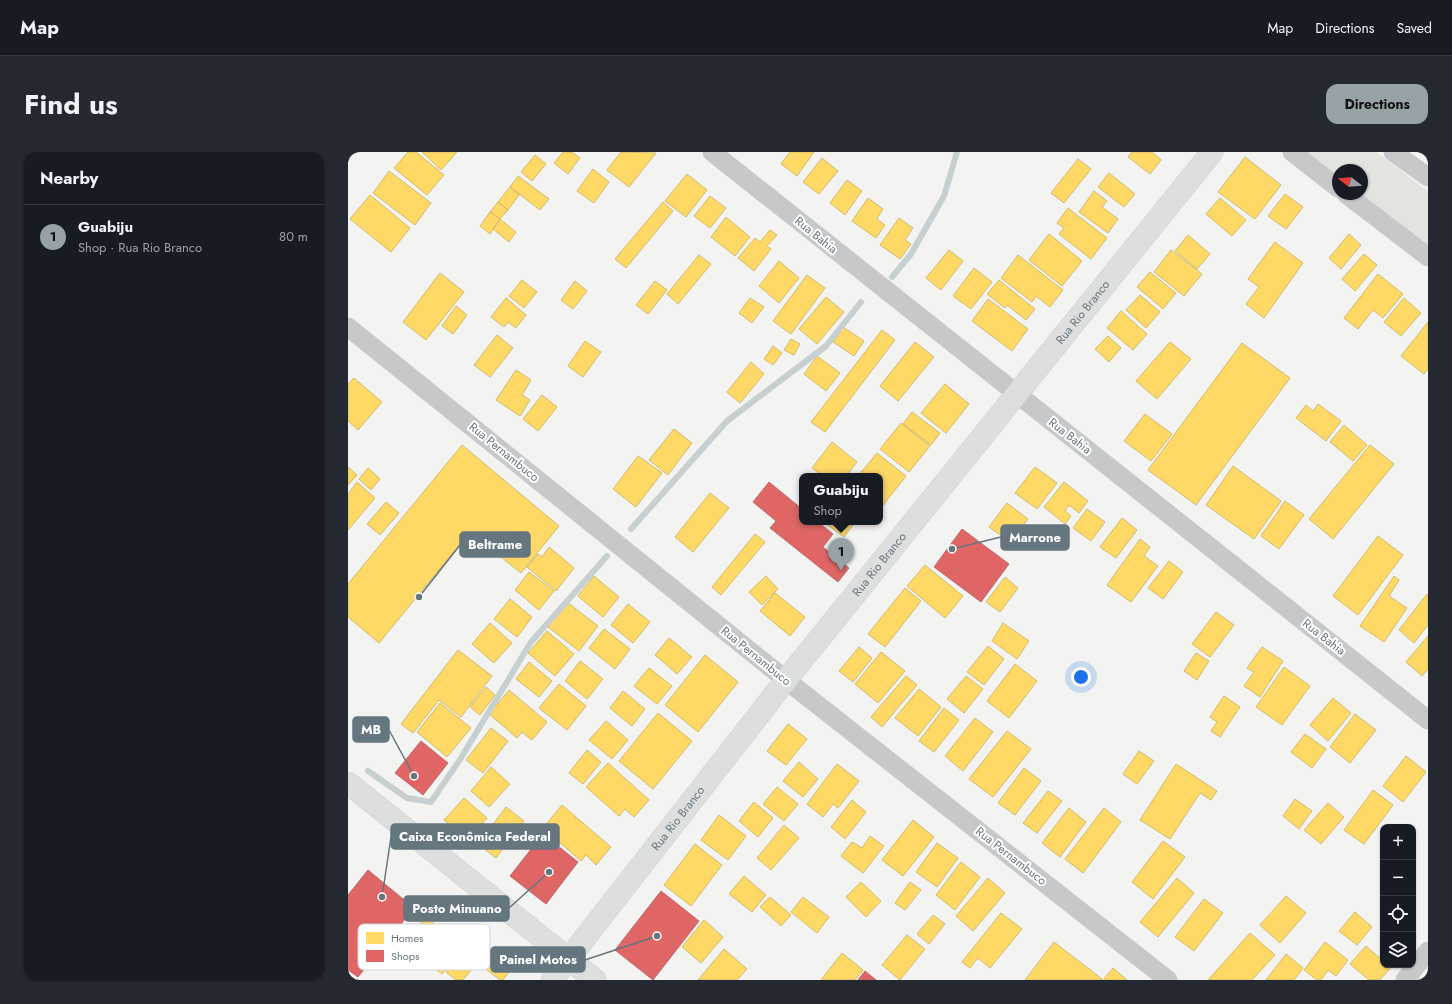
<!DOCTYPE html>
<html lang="en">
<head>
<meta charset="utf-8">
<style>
  :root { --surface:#171b24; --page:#242831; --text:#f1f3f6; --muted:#9ea1a6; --line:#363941; --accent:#97a2a7 }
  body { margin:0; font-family:Jost,sans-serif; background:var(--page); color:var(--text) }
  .controls { position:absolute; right:12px; bottom:12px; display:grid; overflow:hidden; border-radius:8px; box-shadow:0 1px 3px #0004 }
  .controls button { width:36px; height:36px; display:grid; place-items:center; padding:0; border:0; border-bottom:1px solid var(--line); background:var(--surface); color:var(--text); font:20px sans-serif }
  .compass { position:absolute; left:984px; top:12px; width:36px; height:36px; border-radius:50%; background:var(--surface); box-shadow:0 1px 3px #0004; rotate:287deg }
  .you { position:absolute; left:733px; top:525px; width:14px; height:14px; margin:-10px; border:3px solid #fff; border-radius:50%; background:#1a73e8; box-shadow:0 0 0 6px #1a73e833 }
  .badge { display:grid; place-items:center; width:26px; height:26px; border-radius:50%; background:var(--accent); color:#111; font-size:13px; font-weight:700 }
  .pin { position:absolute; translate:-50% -33px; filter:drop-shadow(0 1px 2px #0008) }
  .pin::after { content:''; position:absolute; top:21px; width:14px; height:12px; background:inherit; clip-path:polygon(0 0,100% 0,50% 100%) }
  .popup { position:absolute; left:451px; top:321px; width:84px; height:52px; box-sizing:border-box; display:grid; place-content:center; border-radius:8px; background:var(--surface); filter:drop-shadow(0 1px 3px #0005); font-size:13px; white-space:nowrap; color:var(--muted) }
  .popup b { font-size:15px; color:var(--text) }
  .popup::after { content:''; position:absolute; left:50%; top:100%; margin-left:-8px; border:8px solid transparent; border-top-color:var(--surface) }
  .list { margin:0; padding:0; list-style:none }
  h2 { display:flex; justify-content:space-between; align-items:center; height:52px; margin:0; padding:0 16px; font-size:17px }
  h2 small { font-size:13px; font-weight:400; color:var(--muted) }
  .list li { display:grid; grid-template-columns:26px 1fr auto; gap:12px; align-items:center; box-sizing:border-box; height:64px; padding:0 16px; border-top:1px solid var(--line) }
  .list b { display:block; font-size:15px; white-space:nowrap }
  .list p { margin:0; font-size:13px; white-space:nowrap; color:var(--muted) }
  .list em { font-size:13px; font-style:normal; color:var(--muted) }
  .icon { flex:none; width:22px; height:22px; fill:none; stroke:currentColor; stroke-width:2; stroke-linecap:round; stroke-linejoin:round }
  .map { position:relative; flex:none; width:1080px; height:828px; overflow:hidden; border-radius:12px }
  header { display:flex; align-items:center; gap:24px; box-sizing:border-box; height:56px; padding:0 20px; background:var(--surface); border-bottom:1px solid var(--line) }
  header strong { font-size:19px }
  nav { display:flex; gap:22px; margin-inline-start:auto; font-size:14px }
  .intro { display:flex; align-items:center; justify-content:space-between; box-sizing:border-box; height:96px; padding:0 24px }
  h1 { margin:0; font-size:28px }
  .button { padding:10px 18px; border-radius:12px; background:var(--accent); color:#111; font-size:14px; font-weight:700 }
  main { display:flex; gap:24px; padding:0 24px }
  aside { flex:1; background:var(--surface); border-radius:12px; box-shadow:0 1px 3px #0004 }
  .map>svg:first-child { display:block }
</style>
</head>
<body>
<header>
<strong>Map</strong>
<nav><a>Map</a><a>Directions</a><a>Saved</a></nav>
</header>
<div class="intro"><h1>Find us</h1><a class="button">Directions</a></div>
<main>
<aside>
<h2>Nearby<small></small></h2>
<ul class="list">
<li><span class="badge">1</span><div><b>Guabiju</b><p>Shop · Rua Rio Branco</p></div><em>80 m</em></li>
</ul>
</aside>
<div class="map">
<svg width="1080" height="828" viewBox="0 0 1080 828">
  <rect width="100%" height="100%" fill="#f3f3f2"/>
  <path fill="#e2e5df" d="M 957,0 L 1029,0 L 1080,40 L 1080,94 L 1014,42 L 1014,18 L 990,18 L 990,24 Z"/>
  <path fill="#ffd966" stroke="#d1bb6e" d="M 60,0 L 68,0 L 96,23 L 79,43 L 46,16 Z
    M 74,0 L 109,0 L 93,18 Z
    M 215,0 L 224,0 L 232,6 L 220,22 L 206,11 Z
    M 273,0 L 308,1 L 281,35 L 259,18 Z
    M 442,0 L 466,0 L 449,24 L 433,12 Z
    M 784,0 L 804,0 L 813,8 L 802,22 L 780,5 Z
    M 187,3 L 198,12 L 184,29 L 173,20 Z
    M 897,5 L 933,33 L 907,67 L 870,40 Z
    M 474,6 L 490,19 L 471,42 L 455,30 Z
    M 730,7 L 743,17 L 716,51 L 703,41 Z
    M 245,17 L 261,30 L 246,51 L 229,39 Z
    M 41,19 L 83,51 L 67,73 L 25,41 Z
    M 761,21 L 787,42 L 776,55 L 750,35 Z
    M 339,22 L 359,38 L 338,65 L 317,49 Z
    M 170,24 L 201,47 L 192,58 L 162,35 Z
    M 499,28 L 514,39 L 497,63 L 482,51 Z
    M 162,35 L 171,43 L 160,58 L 150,50 Z
    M 746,39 L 759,49 L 754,55 L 770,67 L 760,81 L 731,60 Z
    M 937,42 L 955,55 L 938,77 L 920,64 Z
    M 22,43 L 62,76 L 43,100 L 2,67 Z
    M 362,44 L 378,56 L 362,76 L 346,64 Z
    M 520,46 L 535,57 L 529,67 L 537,73 L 528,86 L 504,69 Z
    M 872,46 L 898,68 L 884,84 L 858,62 Z
    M 150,50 L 160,58 L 152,67 L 142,60 Z
    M 315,50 L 325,59 L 278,116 L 267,107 Z
    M 720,56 L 759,86 L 743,107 L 711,82 L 716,76 L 709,71 Z
    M 142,60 L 152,67 L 142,82 L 132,74 Z
    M 378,65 L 402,85 L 387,104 L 363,85 Z
    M 551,66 L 565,76 L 557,88 L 563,92 L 552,107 L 532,93 Z
    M 152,67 L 168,80 L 161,90 L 145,77 Z
    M 422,78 L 429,83 L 419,94 L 423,97 L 406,119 L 390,106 L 407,86 L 412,90 Z
    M 701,82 L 734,109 L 714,134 L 681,108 Z
    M 1001,82 L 1013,93 L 993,117 L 981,106 Z
    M 840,83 L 862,102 L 849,117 L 827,99 Z
    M 927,90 L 955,111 L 916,166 L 898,152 L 911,135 L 900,127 Z
    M 601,98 L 615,109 L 593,138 L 578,126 Z
    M 823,98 L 854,122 L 836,144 L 806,120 Z
    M 1016,102 L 1029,113 L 1007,139 L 994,127 Z
    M 351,103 L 363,112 L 330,152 L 319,142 Z
    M 670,103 L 715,138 L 702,155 L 688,144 L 684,150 L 653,126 Z
    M 431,109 L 451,126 L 431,151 L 411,134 Z
    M 626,116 L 644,130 L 623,157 L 605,144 Z
    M 802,120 L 828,141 L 815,157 L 789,135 Z
    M 92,121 L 116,140 L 78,188 L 55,170 Z
    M 1030,122 L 1055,142 L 1035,166 L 1025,158 L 1010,177 L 996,166 Z
    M 459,123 L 477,136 L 443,182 L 425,169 Z
    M 174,128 L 189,140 L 176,156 L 161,144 Z
    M 651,128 L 687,157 L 678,168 L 659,153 L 657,156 L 639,142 Z
    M 227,129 L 239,139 L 225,157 L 213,148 Z
    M 307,129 L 319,138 L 300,162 L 288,153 Z
    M 792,143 L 812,160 L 798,176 L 778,158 Z
    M 478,145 L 496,160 L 469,192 L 451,177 Z
    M 158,146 L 178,163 L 168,176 L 160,170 L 156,175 L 143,165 Z
    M 402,146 L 416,155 L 404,171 L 391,161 Z
    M 1056,146 L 1073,161 L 1053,184 L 1036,170 Z
    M 640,147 L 680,177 L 664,199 L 624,169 Z
    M 108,154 L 119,163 L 105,182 L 94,174 Z
    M 773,159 L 799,182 L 785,198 L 759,176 Z
    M 1080,170 L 1080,217 L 1076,222 L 1053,204 Z
    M 495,175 L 516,189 L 506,204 L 485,190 Z
    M 534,178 L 547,188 L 477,280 L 463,270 Z
    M 149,183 L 165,196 L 142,225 L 126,213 Z
    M 760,184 L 773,196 L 761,210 L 747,197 Z
    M 443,187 L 452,192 L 446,203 L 436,198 Z
    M 237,189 L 253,200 L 235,225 L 220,214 Z
    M 567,190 L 586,205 L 550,249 L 532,234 Z
    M 822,190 L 843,207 L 809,247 L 788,229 Z
    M 894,191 L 942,226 L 848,353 L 800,318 Z
    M 425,194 L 434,201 L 425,213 L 416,207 Z
    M 469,204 L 492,221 L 478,239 L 456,222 Z
    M 403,210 L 416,222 L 392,251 L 379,240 Z
    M 168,218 L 183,228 L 174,243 L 182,248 L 172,264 L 148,248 Z
    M 6,226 L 34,250 L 10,278 L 0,269 L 0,232 Z
    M 597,232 L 621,252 L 598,281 L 573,261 Z
    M 194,243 L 209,255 L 190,279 L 175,267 Z
    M 970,252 L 993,269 L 978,289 L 948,266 L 958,253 L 965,259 Z
    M 564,260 L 592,281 L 583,293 L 555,272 Z
    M 797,262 L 824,282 L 803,309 L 776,289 Z
    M 553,271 L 582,294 L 561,320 L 532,297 Z
    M 996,273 L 1019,293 L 1005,309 L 982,290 Z
    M 326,277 L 344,291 L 320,323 L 301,308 Z
    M 484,290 L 509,310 L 498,324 L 475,324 L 464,316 Z
    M 114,293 L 211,374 L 173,421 L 122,380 L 31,491 L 0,465 L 0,432 Z
    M 1022,293 L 1046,312 L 985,387 L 961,367 Z
    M 529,301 L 558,324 L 532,357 L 532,324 L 510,324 Z
    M 290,304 L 314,321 L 288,355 L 265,337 Z
    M 885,314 L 933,349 L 906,387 L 858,353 Z
    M 0,315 L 9,323 L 0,333 Z
    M 687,315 L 709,331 L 689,357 L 667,341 Z
    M 20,316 L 32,327 L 23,338 L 11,327 Z
    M 9,330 L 27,346 L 0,378 L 0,342 Z
    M 716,330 L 740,349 L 731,361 L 721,353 L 717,359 L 723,364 L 717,372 L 696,355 Z
    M 362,341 L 381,356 L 345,400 L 327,385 Z
    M 937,349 L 956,363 L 931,397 L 913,384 Z
    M 38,350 L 51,361 L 32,383 L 19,372 Z
    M 659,351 L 680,367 L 662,390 L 641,375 Z
    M 739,357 L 757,370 L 743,389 L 725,376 Z
    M 774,366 L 789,378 L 768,406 L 752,395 Z
    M 476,370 L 507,370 L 496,385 Z
    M 407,382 L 417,390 L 373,443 L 364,435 Z
    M 1030,384 L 1055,403 L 1010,463 L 985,444 Z
    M 792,387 L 802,395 L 796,404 L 810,414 L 783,450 L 759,433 Z
    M 201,395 L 226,416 L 208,439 L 179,415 L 190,402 L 194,405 Z
    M 821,409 L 835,420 L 815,447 L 800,436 Z
    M 577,413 L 615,444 L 597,466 L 559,434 Z
    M 181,420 L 206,439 L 191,458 L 167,438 Z
    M 246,424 L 271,445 L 255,465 L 230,444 Z
    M 418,424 L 430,437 L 414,453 L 401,440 Z
    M 1046,424 L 1051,428 L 1041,444 L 1059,456 L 1036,490 L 1012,474 Z
    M 657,425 L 670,436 L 652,460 L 638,450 Z
    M 557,436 L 573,449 L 537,495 L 520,482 Z
    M 427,441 L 457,465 L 442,484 L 412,459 Z
    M 1079,442 L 1080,443 L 1080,473 L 1066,491 L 1051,478 Z
    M 162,447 L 184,465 L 169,485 L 146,467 Z
    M 219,450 L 250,474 L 231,499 L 200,475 Z
    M 280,452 L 302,470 L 285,491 L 263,473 Z
    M 868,460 L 886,473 L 862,505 L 844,492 Z
    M 142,471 L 164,491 L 146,511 L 124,492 Z
    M 655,471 L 681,489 L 669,507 L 644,489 Z
    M 256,477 L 282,497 L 267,517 L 241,496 Z
    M 199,479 L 226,502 L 207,524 L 180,501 Z
    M 1080,484 L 1080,517 L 1074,524 L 1058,510 Z
    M 321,486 L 344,505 L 329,522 L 307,503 Z
    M 640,494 L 656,507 L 636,533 L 619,520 Z
    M 511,495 L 524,506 L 505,530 L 491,519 Z
    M 914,495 L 935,509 L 912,545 L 896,534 L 906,520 L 899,516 Z
    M 110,498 L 144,524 L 113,565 L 91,548 L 65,581 L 53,572 Z
    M 533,500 L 557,519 L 530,551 L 507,532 Z
    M 848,501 L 861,509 L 849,528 L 836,519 Z
    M 357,503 L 390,530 L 350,580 L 317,553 Z
    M 232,509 L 255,527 L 239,547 L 217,529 Z
    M 181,510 L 204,529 L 191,545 L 168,527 Z
    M 667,512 L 689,529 L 661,566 L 639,549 Z
    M 936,515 L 962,534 L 934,573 L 908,555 Z
    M 301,516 L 324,534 L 309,552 L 286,534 Z
    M 558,524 L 569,533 L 534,575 L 523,565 Z
    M 618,524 L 635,537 L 616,561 L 599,547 Z
    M 211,532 L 238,554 L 219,578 L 191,556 Z
    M 138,535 L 147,543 L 132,563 L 122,555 Z
    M 571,537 L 593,555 L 570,584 L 547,566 Z
    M 161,538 L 199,570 L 184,588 L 174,580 L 169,586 L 141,562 Z
    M 275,539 L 297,557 L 284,574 L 262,556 Z
    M 876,544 L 892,555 L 872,585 L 863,579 L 869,570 L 862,565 Z
    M 985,546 L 1003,561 L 980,589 L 962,573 Z
    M 92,551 L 123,576 L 99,605 L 69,580 Z
    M 596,556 L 611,568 L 586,600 L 571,589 Z
    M 310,561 L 344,589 L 305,637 L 271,609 Z
    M 1007,562 L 1028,578 L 1002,611 L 982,595 Z
    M 627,566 L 645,580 L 615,619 L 597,604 Z
    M 258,569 L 280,588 L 264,607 L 241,588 Z
    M 440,572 L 459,587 L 438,613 L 419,599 Z
    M 143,576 L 160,589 L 135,621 L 118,608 Z
    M 659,579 L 683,597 L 645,645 L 621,627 Z
    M 957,582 L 978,597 L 964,616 L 943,600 Z
    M 239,598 L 253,610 L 235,632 L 221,621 Z
    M 791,599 L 806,609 L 789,632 L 775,622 Z
    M 1058,604 L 1078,620 L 1055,650 L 1035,634 Z
    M 451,610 L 470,627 L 455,645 L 435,629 Z
    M 260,611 L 301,648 L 286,665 L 277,657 L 271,664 L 238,635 Z
    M 489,612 L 511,629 L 490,656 L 485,652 L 475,665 L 459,652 Z
    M 828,612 L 869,639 L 863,648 L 852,641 L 822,687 L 792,668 Z
    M 143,615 L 162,632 L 141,655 L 123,639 Z
    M 676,616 L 693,629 L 667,663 L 650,651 Z
    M 429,635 L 450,652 L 436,669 L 415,652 Z
    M 1025,638 L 1045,653 L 1016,692 L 996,678 Z
    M 700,639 L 714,649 L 689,681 L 675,671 Z
    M 116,646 L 139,666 L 119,688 L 96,668 Z
    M 947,647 L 964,659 L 951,677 L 935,664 Z
    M 504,648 L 518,660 L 497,687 L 483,675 Z
    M 406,650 L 425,666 L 410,685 L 391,669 Z
    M 980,651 L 996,665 L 973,692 L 956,678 Z
    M 214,653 L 263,695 L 248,713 L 238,703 L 233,709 L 195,676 Z
    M 158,655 L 176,669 L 148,706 L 130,692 Z
    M 721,656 L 738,670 L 712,705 L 694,691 Z
    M 756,656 L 773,670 L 735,721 L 717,707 Z
    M 371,663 L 398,684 L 380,708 L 353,688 Z
    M 565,668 L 586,685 L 555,724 L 534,708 Z
    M 436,673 L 451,686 L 423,718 L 409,706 Z
    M 522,684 L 536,694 L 515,721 L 493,704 L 504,690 L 514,696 Z
    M 815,689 L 837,705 L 805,747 L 784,730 Z
    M 589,691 L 610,706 L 589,735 L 568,720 Z
    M 347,692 L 374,713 L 343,754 L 316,733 Z
    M 613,710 L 632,725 L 607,758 L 588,743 Z
    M 396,724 L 418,743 L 404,760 L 381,742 Z
    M 640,726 L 657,741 L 625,779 L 608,764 Z
    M 829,726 L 846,741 L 810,785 L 792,770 Z
    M 513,730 L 533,749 L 518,765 L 498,745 Z
    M 562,730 L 573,738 L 557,758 L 547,751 Z
    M 938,744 L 958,761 L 932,791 L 912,773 Z
    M 422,745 L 443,763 L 433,774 L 412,755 Z
    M 455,745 L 481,765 L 469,781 L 443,760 Z
    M 856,747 L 875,761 L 846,799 L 827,785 Z
    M 1007,760 L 1024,775 L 1009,793 L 991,779 Z
    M 653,761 L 674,777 L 642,816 L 630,806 L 622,816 L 614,810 Z
    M 585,763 L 597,772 L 581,792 L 569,782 Z
    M 78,765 L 91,776 L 74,795 L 61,785 Z
    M 356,768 L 375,785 L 353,811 L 334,795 Z
    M 95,778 L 116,794 L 94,822 L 73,806 Z
    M 902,781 L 927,803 L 904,828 L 860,828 Z
    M 126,783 L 165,815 L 155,828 L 152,828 L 114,798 Z
    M 559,783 L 577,797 L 552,828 L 534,813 Z
    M 60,788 L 73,798 L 63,811 L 51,801 Z
    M 706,790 L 754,827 L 753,828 L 677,828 Z
    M 977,790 L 1000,808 L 988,824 L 980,818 L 973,828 L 969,828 L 956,818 Z
    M 1018,794 L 1035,809 L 1035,813 L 1040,813 L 1043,815 L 1032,828 L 1021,828 L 1002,812 Z
    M 376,797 L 399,817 L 389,828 L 350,828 Z
    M 113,801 L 128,812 L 115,828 L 108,828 L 98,820 Z
    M 494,801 L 515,818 L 507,828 L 473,828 Z
    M 938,802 L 955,816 L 946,828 L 918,828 Z
    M 765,816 L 779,828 L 755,828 Z"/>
  <path fill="#e06666" stroke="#bb6b6e" d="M 421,330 L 454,357 L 454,370 L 470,370 L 485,382 L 475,395 L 501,416 L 490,430 L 422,376 L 428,369 L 405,350 Z
    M 614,377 L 661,412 L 633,450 L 586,415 Z
    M 73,589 L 100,611 L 75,643 L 47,621 Z
    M 195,682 L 230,710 L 198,752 L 162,724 Z
    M 20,718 L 66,756 L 10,825 L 0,818 L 0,743 Z
    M 313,739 L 351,769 L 305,828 L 267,798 Z
    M 517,819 L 528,828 L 510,828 Z"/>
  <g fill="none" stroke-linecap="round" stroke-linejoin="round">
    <path stroke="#c7cfd0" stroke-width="6" d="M 544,125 L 563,102 L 596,44 L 609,0
      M 283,377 L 379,269 L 478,194 L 513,150
      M 20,619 L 59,646 L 83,650 L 113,606 L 183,490 L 259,404"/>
    <g stroke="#d0d0d0" stroke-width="23">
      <g id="secondary">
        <path d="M 0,631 L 247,828"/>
        <path id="s1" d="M 204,828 L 438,528 L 864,0"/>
      </g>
    </g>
    <path stroke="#c7c8c9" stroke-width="19" d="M 364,0 L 1080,568
      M 944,0 L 990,36
      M 1045,0 L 1080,25
      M 998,42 L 1080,105
      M 0,175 L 438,528 L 820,828
      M 1057,828 L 1080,799"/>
    <use href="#secondary" stroke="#dddede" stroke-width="22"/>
  </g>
  <g text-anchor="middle" stroke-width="4" stroke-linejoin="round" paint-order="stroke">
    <g font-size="12" fill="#66767f" stroke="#fff">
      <text transform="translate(468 83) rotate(39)" y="4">Rua Bahia</text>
      <text dy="4" stroke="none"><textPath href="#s1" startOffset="853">Rua Rio Branco</textPath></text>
      <text transform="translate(722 284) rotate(38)" y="4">Rua Bahia</text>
      <text transform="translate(156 300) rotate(39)" y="4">Rua Pernambuco</text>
      <text dy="4" stroke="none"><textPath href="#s1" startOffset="529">Rua Rio Branco</textPath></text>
      <text transform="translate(976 485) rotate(38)" y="4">Rua Bahia</text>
      <text transform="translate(408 504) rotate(39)" y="4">Rua Pernambuco</text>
      <text dy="4" stroke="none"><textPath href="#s1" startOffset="205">Rua Rio Branco</textPath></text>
      <text transform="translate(663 704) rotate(38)" y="4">Rua Pernambuco</text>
    </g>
  </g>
  <rect x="10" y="772" width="132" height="46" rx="6" fill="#fff" stroke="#d1d6d9" stroke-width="1"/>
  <rect x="18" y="780" width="18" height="12" fill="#ffd966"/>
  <rect x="18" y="798" width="18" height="12" fill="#e06666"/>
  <g font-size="11" fill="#66767f">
    <text x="43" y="790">Homes</text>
    <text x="43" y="808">Shops</text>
  </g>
  <path fill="none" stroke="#66767f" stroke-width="1.5" d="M604 397L653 385M71 445L112 393M66 624L41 578M34 745L43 685M201 720L161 756M309 784L237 808"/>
  <g fill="#66767f" stroke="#fff" stroke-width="1.5">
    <circle cx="604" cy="397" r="4"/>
    <circle cx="71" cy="445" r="4"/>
    <circle cx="66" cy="624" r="4"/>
    <circle cx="34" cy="745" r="4"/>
    <circle cx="201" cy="720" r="4"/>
    <circle cx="309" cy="784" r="4"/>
  </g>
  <g fill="#66767f" stroke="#66767f" stroke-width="1.5">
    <rect x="653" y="373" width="68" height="25" rx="4"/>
    <rect x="112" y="380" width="70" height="25" rx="4"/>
    <rect x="5" y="565" width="36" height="25" rx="4"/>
    <rect x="43" y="672" width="168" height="25" rx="4"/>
    <rect x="56" y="744" width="105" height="25" rx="4"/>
    <rect x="143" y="795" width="94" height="25" rx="4"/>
  </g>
  <g font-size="13" text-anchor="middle" font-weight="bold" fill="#fff">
    <text x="687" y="390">Marrone</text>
    <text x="147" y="397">Beltrame</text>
    <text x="23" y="582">MB</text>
    <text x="127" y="689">Caixa Econômica Federal</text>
    <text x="109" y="761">Posto Minuano</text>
    <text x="190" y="812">Painel Motos</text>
  </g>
</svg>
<div class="controls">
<button>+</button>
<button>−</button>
<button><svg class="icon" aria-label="locate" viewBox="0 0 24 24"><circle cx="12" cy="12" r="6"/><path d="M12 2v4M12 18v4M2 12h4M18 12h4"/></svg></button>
<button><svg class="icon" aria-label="layers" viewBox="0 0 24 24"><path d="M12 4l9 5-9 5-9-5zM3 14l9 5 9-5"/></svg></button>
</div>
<svg class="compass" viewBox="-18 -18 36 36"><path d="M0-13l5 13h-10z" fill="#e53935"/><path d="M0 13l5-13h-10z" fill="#9ea1a6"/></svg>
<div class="you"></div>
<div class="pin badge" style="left:493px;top:419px">1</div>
<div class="popup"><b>Guabiju</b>Shop</div>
</div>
</main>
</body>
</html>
